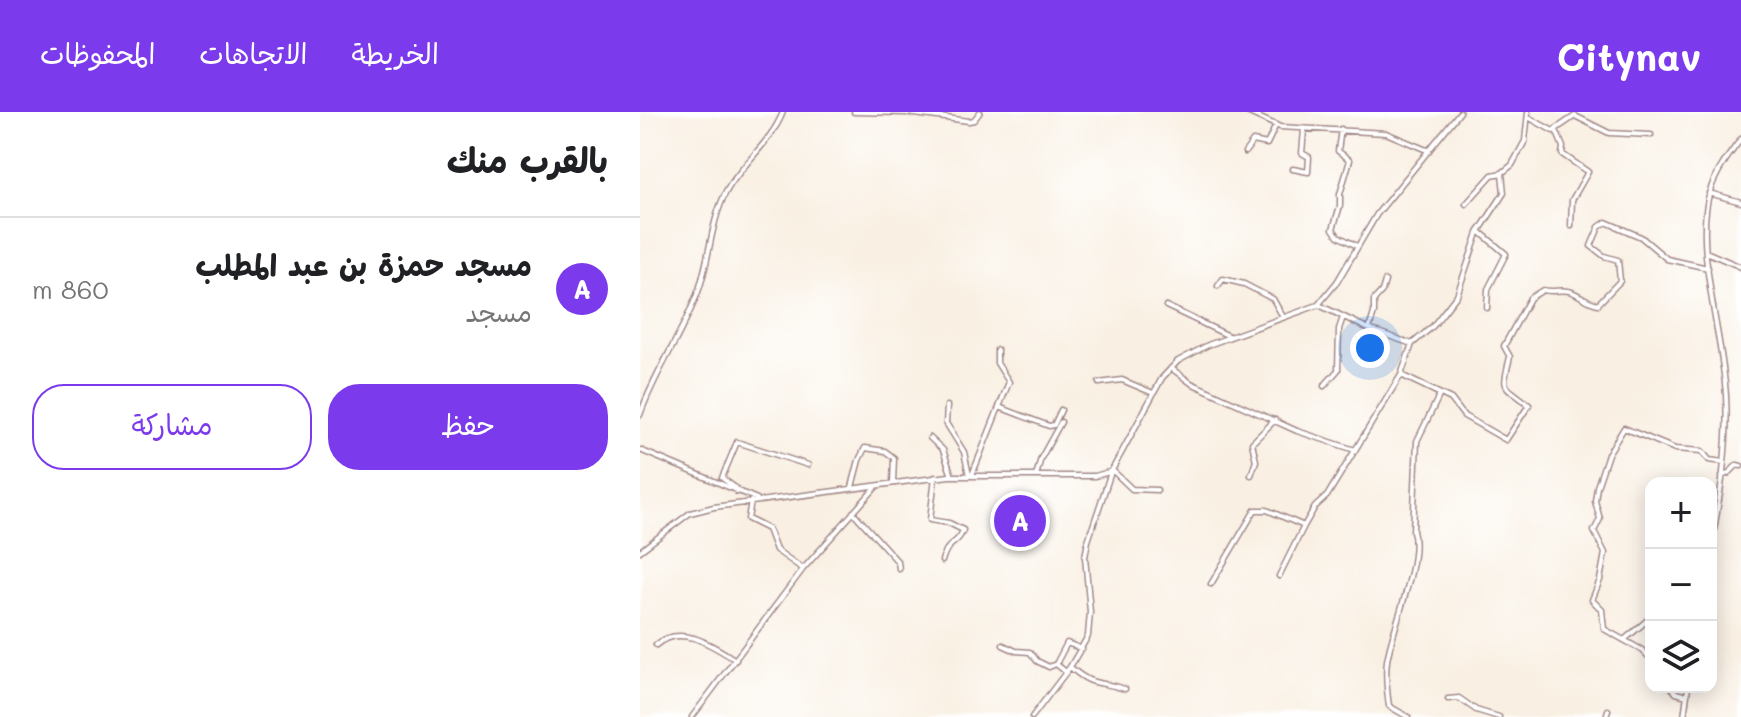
<!DOCTYPE html>
<html lang="ar">
<head>
<meta charset="utf-8">
<style>
  :root { --surface:#fff; --page:#f6f6f6; --text:#202124; --muted:#757577; --line:#e0e0e0; --accent:#7c3aed }
  body { margin:0; font-family:Mali,"Playpen Sans Arabic",sans-serif; background:var(--page); color:var(--text); direction:rtl }
  .controls { position:absolute; right:24px; bottom:24px; display:grid; overflow:hidden; border-radius:16px; box-shadow:0 4px 20px #0003 }
  .controls button { width:72px; height:72px; display:grid; place-items:center; padding:0; border:0; border-bottom:2px solid var(--line); background:var(--surface); color:var(--text); font:40px sans-serif }
  .you { position:absolute; left:730px; top:236px; width:28px; height:28px; margin:-20px; border:6px solid #fff; border-radius:50%; background:#1a73e8; box-shadow:0 0 0 12px #1a73e833 }
  .badge { display:grid; place-items:center; width:52px; height:52px; border-radius:50%; background:var(--accent); color:#fff; font-size:26px; font-weight:700 }
  .pin { position:absolute; translate:-50% -50%; border:4px solid #fff; box-shadow:0 2px 8px #0006 }
  .list { margin:0; padding:0; list-style:none }
  h2 { display:flex; justify-content:space-between; align-items:center; height:104px; margin:0; padding:0 32px; font-size:34px }
  h2 small { font-size:26px; font-weight:400; color:var(--muted) }
  .list li { display:grid; grid-template-columns:52px 1fr auto; gap:24px; align-items:center; box-sizing:border-box; height:144px; padding:0 32px; border-top:2px solid var(--line) }
  .list b { display:block; font-size:30px; white-space:nowrap }
  .list p { margin:0; font-size:26px; white-space:nowrap; color:var(--muted) }
  .list em { font-size:26px; font-style:normal; color:var(--muted) }
  .actions { display:flex; gap:16px; padding:24px 32px }
  .actions a { flex:1; padding:18px 0; border:2px solid var(--accent); border-radius:32px; text-align:center; font-size:28px; color:var(--accent) }
  .actions .main { background:var(--accent); color:#fff }
  .icon { flex:none; width:44px; height:44px; fill:none; stroke:currentColor; stroke-width:2; stroke-linecap:round; stroke-linejoin:round }
  .map { position:relative; flex:none; width:1101px; height:605px; overflow:hidden; direction:ltr }
  header { display:flex; align-items:center; gap:48px; box-sizing:border-box; height:112px; padding:0 40px; background:var(--accent); color:#fff }
  header strong { font-size:38px }
  nav { display:flex; gap:44px; margin-inline-start:auto; font-size:28px }
  main { display:flex }
  aside { flex:1; background:var(--surface) }
  .map>svg:first-child { display:block }
</style>
</head>
<body>
<header>
<strong>Citynav</strong>
<nav><a>الخريطة</a><a>الاتجاهات</a><a>المحفوظات</a></nav>
</header>
<main>
<div class="map">
<svg width="1101" height="605" viewBox="0 0 1101 605">
  <rect width="100%" height="100%" fill="#fff"/>
  <filter id="ink" filterUnits="userSpaceOnUse"><feTurbulence type="fractalNoise" baseFrequency=".0125" numOctaves="2"/><feDisplacementMap in="SourceGraphic" scale="16" xChannelSelector="R" yChannelSelector="G"/><feConvolveMatrix kernelMatrix="1 2 1 2 8 2 1 2 1" color-interpolation-filters="sRGB"/></filter>
  <filter id="wash" filterUnits="userSpaceOnUse"><feTurbulence type="fractalNoise" baseFrequency=".006" numOctaves="4" result="noise"/><feDisplacementMap in="SourceGraphic" scale="32" xChannelSelector="R" yChannelSelector="G"/><feGaussianBlur stdDeviation="1.8" result="paint"/><feColorMatrix in="noise" values="0 0 0 0 0 0 0 0 0 0 0 0 0 0 0 0 0 1.4 0 .05"/><feComposite in="paint" operator="in"/></filter>
  <g filter="url(#wash)">
    <rect width="100%" height="100%" fill="#f9f0e3"/>
  </g>
  <g filter="url(#ink)">
    <g fill="none" stroke-linecap="round" stroke-linejoin="round">
      <g stroke="#a28887" stroke-width="7">
        <path id="minor" d="M 214,0 L 266,1 L 329,9 L 334,8 L 340,0
          M 607,0 L 640,15 L 746,21 L 789,39
          M 888,5 L 913,19 L 935,4 L 969,21 L 1011,23
          M 701,17 L 698,39 L 710,48 L 700,82 L 700,94 L 693,117 L 698,124 L 717,134
          M 916,18 L 923,35 L 922,42 L 948,60 L 932,88 L 931,114
          M 605,40 L 613,29 L 627,32 L 636,13
          M 653,57 L 668,60 L 669,45 L 662,41 L 664,18
          M 1069,81 L 1101,90
          M 826,92 L 852,63 L 862,61 L 872,53 L 885,29 L 888,0
          M 839,119 L 866,142 L 848,177 L 847,196
          M 1066,140 L 1101,155
          M 578,174 L 583,167 L 604,172 L 633,187 L 643,205
          M 679,193 L 729,217 L 772,232
          M 526,194 L 589,224
          M 729,217 L 734,201 L 734,188 L 742,179 L 745,169
          M 531,256 L 551,271 L 657,319 L 715,338
          M 761,263 L 811,287 L 824,304 L 866,328 L 889,293 C 863,271 861,280 870,245 L 864,234 L 890,186 L 903,178 C 913,181 923,176 932,180 C 942,184 947,190 958,192 L 980,169 L 978,148 L 964,144 L 951,134 L 959,115 L 966,110 L 1001,125 L 1027,147 L 1068,156
          M 459,271 L 482,268 L 513,281
          M 684,274 L 698,258 L 699,217 L 703,205
          M 307,294 L 306,311 L 324,340 L 329,363
          M 359,295 L 409,314 L 414,313 L 421,298
          M 0,303 C 15,260 42,223 58,180 C 70,148 70,111 86,80 C 102,51 131,31 143,0
          M 290,326 L 303,338 L 312,364
          M 0,338 L 117,387
          M 472,358 L 492,377 L 517,378
          M 332,363 L 369,270 L 357,251 L 357,238
          M 611,363 L 616,349 L 612,331 L 635,308
          M 396,364 L 401,346 L 421,310
          M 1082,364 L 1089,361 L 1097,353 L 1101,354
          M 295,365 L 290,408 L 309,411 L 323,418 C 318,434 308,427 302,449
          M 212,375 L 219,348 L 225,336 L 245,339 L 254,346 L 253,370
          M 97,380 L 97,377 L 82,366 L 97,330 L 168,353
          M 111,389 L 108,407 L 128,417 L 136,438 L 163,457
          M 213,400 L 258,450 L 259,457
          M 1071,435 C 1080,385 1089,335 1086,284 C 1083,224 1053,134 1070,79 C 1076,60 1089,43 1101,27
          M 0,439 L 50,401 L 74,395 L 309,364 L 455,364 L 469,360
          M 639,464 L 664,414
          M 571,472 L 615,398 L 627,398 L 664,414 L 675,395 L 687,384 L 761,263 L 772,232 L 793,214 L 817,183 L 838,121 L 864,81 L 862,61
          M 984,528 L 1011,505
          M 16,533 C 41,511 73,534 96,548
          M 363,533 L 376,539 L 390,540 L 397,549 L 409,555 L 416,552 L 426,560
          M 1011,547 L 1002,538 L 964,517 L 962,498 L 952,488 L 960,468 L 965,441 L 954,419 L 960,407 L 955,389 L 957,375 L 968,342 L 984,316 L 1035,337 L 1062,339 L 1069,348 L 1084,350
          M 416,552 L 427,531 L 442,537
          M 430,555 C 454,576 458,568 485,577
          M 1031,575 L 1036,581 L 1047,584
          M 808,587 L 819,586 L 836,598 L 859,605
          M 52,605 L 163,457 L 237,374
          M 392,605 L 430,555 L 448,524 L 450,500 L 445,445 L 448,429 L 471,360 L 522,266 L 538,249 L 568,233 L 678,193 L 697,170 L 737,102 L 820,0
          M 768,605 L 749,594 C 747,580 745,564 747,549 C 752,516 782,449 773,419 L 777,329 L 800,282
          M 966,605 L 968,598
          M 1044,605 L 1048,575"/>
      </g>
      <use href="#minor" stroke="#fff" stroke-width="4"/>
    </g>
  </g>
</svg>
<div class="controls">
<button>+</button>
<button>−</button>
<button><svg class="icon" aria-label="layers" viewBox="0 0 24 24"><path d="M12 4l9 5-9 5-9-5zM3 14l9 5 9-5"/></svg></button>
</div>
<div class="you"></div>
<div class="pin badge" style="left:380px;top:409px">A</div>
</div>
<aside>
<h2>بالقرب منك<small></small></h2>
<ul class="list">
<li><span class="badge">A</span><div><b>مسجد حمزة بن عبد المطلب</b><p>مسجد</p></div><em>860 m</em></li>
</ul>
<div class="actions"><a class="main">حفظ</a><a>مشاركة</a></div>
</aside>
</main>
</body>
</html>
